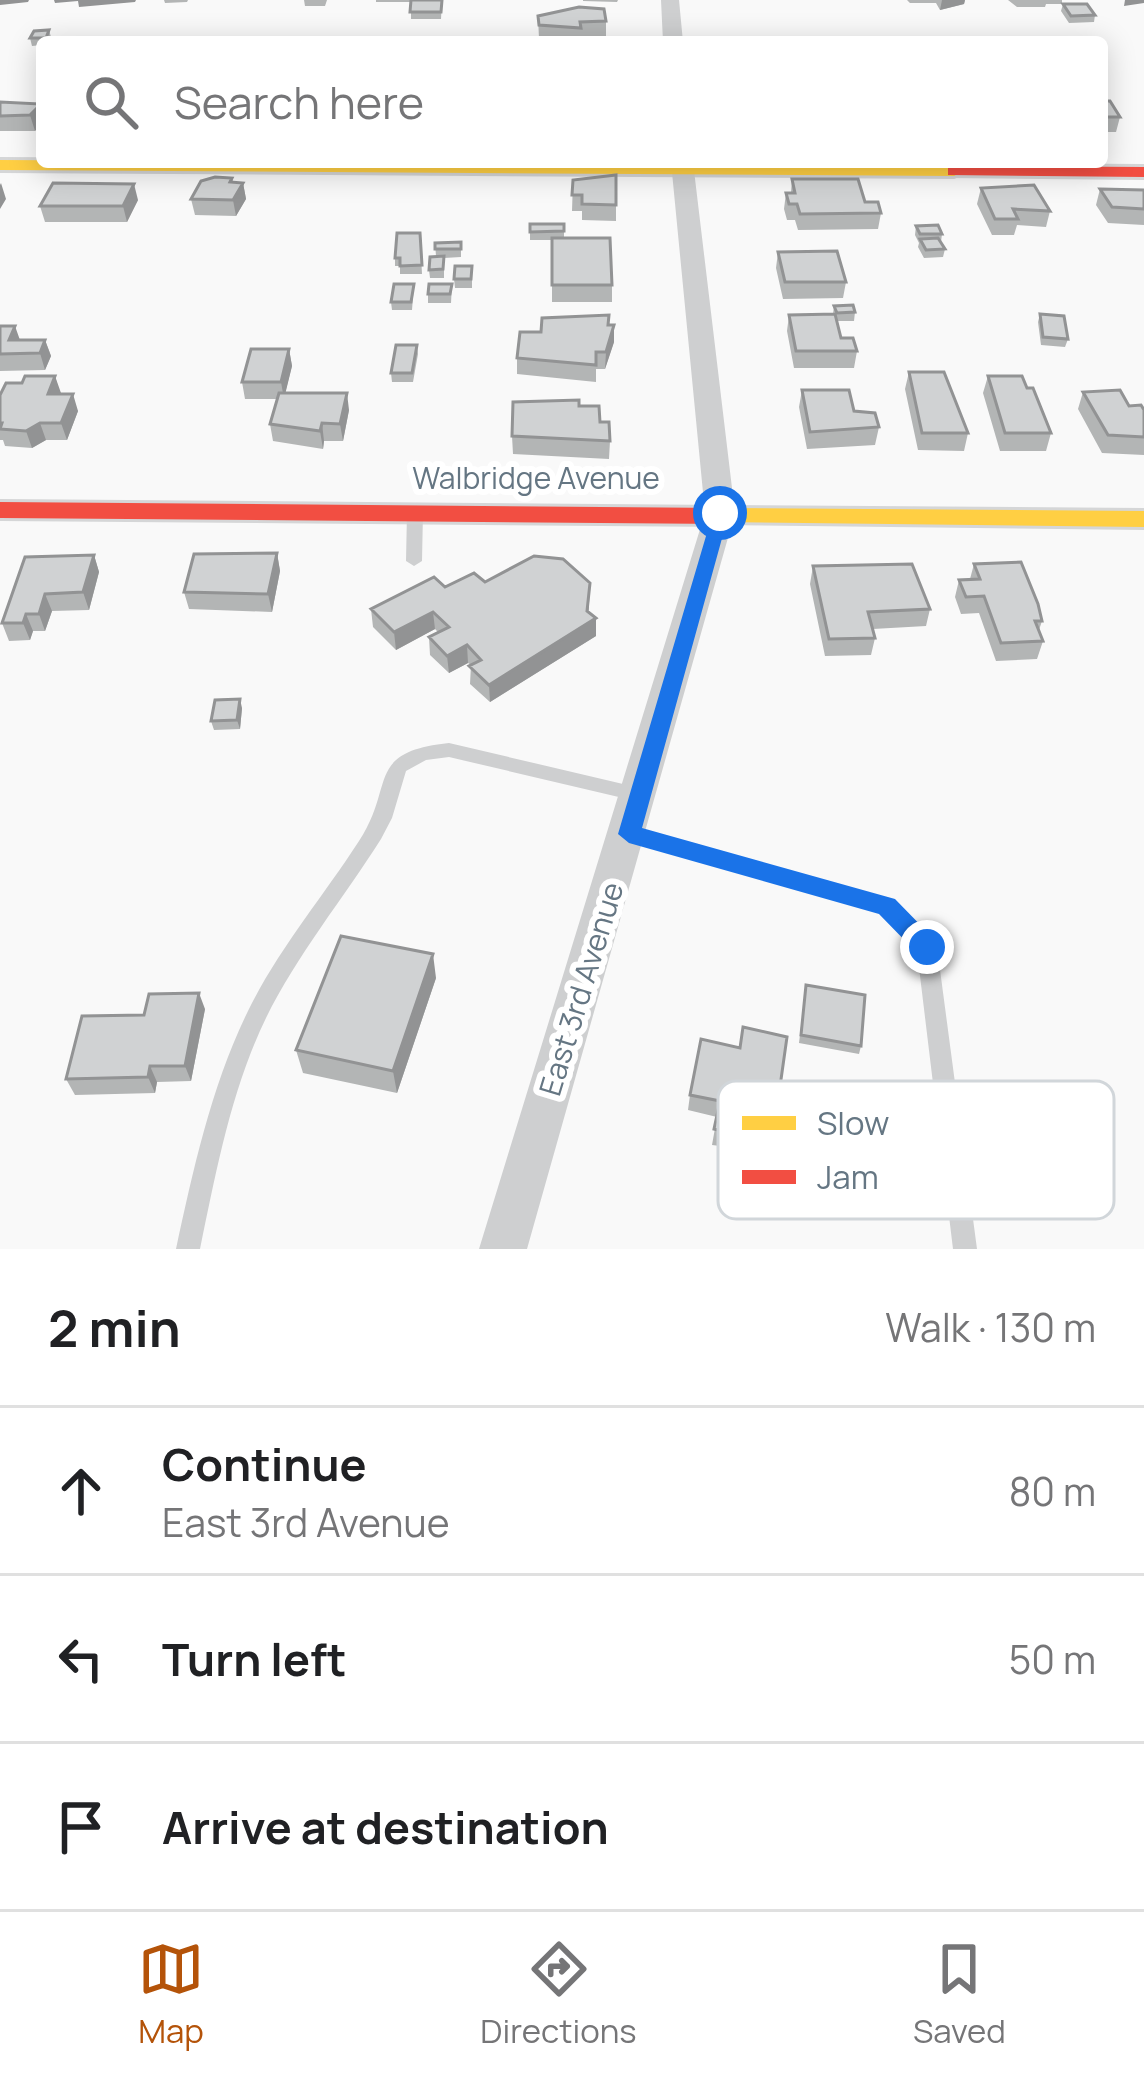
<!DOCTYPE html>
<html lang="en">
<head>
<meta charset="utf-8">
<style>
  :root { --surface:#fff; --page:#f6f6f6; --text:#202124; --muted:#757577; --line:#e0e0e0; --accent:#b45309 }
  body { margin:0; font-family:Manrope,sans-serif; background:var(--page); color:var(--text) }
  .stop { position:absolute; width:36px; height:36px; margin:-27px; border:9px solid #1a73e8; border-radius:50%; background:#fff }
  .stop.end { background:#1a73e8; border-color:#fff; box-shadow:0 3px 12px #0008 }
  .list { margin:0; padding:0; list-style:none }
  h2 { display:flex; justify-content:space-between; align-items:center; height:156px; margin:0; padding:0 48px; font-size:51px }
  h2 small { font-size:39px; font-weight:400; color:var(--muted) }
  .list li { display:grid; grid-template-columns:78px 1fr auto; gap:36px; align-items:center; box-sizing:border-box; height:168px; padding:0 48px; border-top:3px solid var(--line) }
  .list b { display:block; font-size:45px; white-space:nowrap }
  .list p { margin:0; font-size:39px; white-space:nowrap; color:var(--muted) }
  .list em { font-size:39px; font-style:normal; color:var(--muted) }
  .icon { flex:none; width:66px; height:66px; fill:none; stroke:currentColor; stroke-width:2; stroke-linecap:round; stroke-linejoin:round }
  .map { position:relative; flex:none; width:1144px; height:1249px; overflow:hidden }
  .search { position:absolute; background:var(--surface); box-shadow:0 6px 30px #0003; left:36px; right:36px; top:36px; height:132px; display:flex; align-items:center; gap:30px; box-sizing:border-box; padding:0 42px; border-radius:12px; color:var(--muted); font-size:45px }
  .sheet { height:660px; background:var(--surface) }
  nav { display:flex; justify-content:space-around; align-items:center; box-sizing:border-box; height:168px; border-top:3px solid var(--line); background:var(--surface); font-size:33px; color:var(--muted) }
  nav a { display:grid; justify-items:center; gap:6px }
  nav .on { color:var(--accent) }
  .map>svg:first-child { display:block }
</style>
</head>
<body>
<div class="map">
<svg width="1144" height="1249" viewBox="0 0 1144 1249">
  <rect width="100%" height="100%" fill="#f9f9f9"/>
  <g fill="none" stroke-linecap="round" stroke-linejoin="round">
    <g stroke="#d5d6d7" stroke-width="6">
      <path id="slow" d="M 0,160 L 954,166 L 963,171 L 954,176 L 0,170 Z
        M 725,508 L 1144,511 L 1144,527 L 716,522 L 713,516 L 716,510 Z"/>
    </g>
    <g stroke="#d5d6d7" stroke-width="6">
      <path id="jam" d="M 954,166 L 1144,167 L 1144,177 L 948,175 L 948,167 Z
        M 0,502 L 725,508 L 737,516 L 725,524 L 0,518 Z"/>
    </g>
    <path fill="#cecfd0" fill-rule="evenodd" d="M 415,507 L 423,512 L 422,561 L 414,566 L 406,561 L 407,512 Z
      M 449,743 L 640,788 L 647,790 L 649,795 L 647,800 L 640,802 L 449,757 L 426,760 L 406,771 L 392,818 L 381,839 C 343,899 297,955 266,1018 C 231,1090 216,1172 200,1249 L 176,1249 C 194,1166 213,1079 252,1003 C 282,945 324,895 359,841 C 396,785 364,752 449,743 Z
      M 629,826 L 893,900 L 934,941 L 937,947 L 977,1249 L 953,1249 L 917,951 L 880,913 L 622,839 L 620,834 L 622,829 Z"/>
    <path fill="#cecfd0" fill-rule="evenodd" d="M 661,0 L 679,0 L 683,42 L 663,42 Z
      M 671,162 L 693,162 L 735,513 L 527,1249 L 479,1249 L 705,513 Z"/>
    <use href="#slow" fill="#ffcf43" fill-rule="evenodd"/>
    <use href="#jam" fill="#f24e42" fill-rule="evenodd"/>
  </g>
  <path fill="#b3b5b5" d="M 164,0 L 188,0 L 187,2 L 165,3 Z
    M 304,0 L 327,0 L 325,6 L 305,6 Z
    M 376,0 L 442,0 L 441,19 L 411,19 L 411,2 L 376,2 Z
    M 583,0 L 618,0 L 617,2 L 583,1 Z
    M 907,0 L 965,0 L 964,4 L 940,10 L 936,3 L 910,3 Z
    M 1008,0 L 1062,0 L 1062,4 L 1046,4 L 1045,7 L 1017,7 Z
    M 1063,4 L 1095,15 L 1094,22 L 1069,23 L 1061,11 Z
    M 538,16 L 606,21 L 606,36 L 581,36 L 581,42 L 539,39 Z
    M 49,30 L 51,37 L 49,42 L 42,42 L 42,45 L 32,46 L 30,38 Z
    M 1102,101 L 1120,117 L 1116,132 L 1102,132 Z
    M 0,102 L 42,108 L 42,122 L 35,131 L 0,131 Z
    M 616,175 L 616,221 L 582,220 L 582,211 L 572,211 L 573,180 Z
    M 232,178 L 233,182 L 243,183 L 246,199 L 236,216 L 195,215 L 191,199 Z
    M 792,179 L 865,202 L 881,213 L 878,229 L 798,230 L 795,220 L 787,220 L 784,209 L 786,193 L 791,193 Z
    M 981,188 L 1050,211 L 1046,227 L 1017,225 L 1014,235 L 992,235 L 977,204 Z
    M 1100,189 L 1144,190 L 1144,225 L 1108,223 L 1096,205 Z
    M 138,200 L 127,222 L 45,222 L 40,206 Z
    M 530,224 L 564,224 L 564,238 L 612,285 L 612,302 L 552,302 L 552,240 L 530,240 Z
    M 916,226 L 942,234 L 941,242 L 945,249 L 943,257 L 924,258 L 918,247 L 919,243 L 915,235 Z
    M 420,233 L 422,274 L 400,274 L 400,266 L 395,266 L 395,258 Z
    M 461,242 L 461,257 L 444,258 L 444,278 L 430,278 L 429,270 L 436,256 L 435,243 Z
    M 778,252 L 846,282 L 843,298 L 783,299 L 776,268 Z
    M 472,266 L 472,288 L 455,288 L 454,279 Z
    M 414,284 L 412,310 L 392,310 L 391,302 Z
    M 452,284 L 451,303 L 428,303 L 428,294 Z
    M 834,306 L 855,312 L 854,321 L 837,321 L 841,338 L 857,351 L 854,368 L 794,368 L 787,331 L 789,315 L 833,314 Z
    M 1040,314 L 1068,339 L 1065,347 L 1041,345 L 1038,322 Z
    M 614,325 L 614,342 L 605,369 L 596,369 L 596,382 L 517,374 L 517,358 L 541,332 Z
    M 0,326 L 20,340 L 45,340 L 51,356 L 45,370 L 0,371 Z
    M 417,345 L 418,354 L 413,382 L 392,382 L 391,373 Z
    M 289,349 L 292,366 L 285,393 L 349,410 L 343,441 L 324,441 L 323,449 L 273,441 L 270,424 L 277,399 L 245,399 L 242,382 Z
    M 909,372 L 968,433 L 964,451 L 918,450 L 905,389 Z
    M 55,376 L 60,394 L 78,411 L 67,440 L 46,440 L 32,448 L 5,446 L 3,440 L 0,440 L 0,395 L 22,383 Z
    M 988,376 L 1027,388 L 1051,433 L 1046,451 L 1000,451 L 983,393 Z
    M 802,390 L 854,411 L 879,427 L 875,445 L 807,449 L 799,407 Z
    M 1083,392 L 1144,410 L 1144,455 L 1102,453 L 1078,409 Z
    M 579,406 L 600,422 L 610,441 L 609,459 L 513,454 L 512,436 Z
    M 277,553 L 280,571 L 272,612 L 189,609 L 184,592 Z
    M 94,555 L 99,572 L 89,610 L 52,611 L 45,631 L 33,631 L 30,640 L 9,641 L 2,623 Z
    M 974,564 L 1042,621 L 1039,630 L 1043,641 L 1037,659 L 996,661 L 979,613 L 961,614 L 955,597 L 959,580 L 970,579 Z
    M 813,566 L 930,609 L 926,626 L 873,629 L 875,638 L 871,655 L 825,656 L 810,584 Z
    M 485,582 L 589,612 L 596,636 L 490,702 L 470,684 L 471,665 L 468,663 L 449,673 L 430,655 L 429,637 L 438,632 L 435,629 L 396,650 L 373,627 L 371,609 L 445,587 Z
    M 242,708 L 240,729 L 214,730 L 211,721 Z
    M 436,978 L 397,1093 L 303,1073 L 296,1050 Z
    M 806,985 L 861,1046 L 859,1054 L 799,1043 Z
    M 205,1009 L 191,1081 L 157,1082 L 155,1093 L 75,1095 L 66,1079 L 144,1015 Z
    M 690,1095 L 776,1115 L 772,1130 L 744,1123 L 740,1148 L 735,1147 L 733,1155 L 719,1152 L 720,1146 L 712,1145 L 717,1117 L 688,1110 Z"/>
  <path fill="#929394" d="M 0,0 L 29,0 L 28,2 L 0,5 Z
    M 54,0 L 136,0 L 135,2 L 79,7 L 78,1 L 55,3 Z
    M 942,0 L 965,0 L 964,4 L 940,10 Z
    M 1125,0 L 1144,0 L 1144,3 L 1124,6 Z
    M 41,104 L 42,122 L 35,131 L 30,115 Z
    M 1,183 L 6,199 L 0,209 L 0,185 Z
    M 243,183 L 246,199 L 236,216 L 233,200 Z
    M 134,184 L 138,200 L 127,222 L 123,206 Z
    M 614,325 L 614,342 L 605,369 L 606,352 Z
    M 15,326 L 21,343 L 9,340 Z
    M 45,340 L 51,356 L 45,370 L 40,353 Z
    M 289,349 L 292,366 L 284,399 L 281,382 Z
    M 55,376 L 61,393 L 53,412 L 48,394 Z
    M 347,393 L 349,410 L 343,441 L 340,424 Z
    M 73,394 L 78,411 L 67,440 L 61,423 Z
    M 40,423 L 46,440 L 32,448 L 26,431 Z
    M 322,423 L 324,441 L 323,449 L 320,431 Z
    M 277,553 L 280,571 L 272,612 L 268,594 Z
    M 94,555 L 99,572 L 89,610 L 83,592 Z
    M 590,583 L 588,623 L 596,618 L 596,636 L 490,702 L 489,685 Z
    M 45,594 L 52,611 L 45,631 L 39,614 Z
    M 433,612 L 435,629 L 396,650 L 394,632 Z
    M 26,614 L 33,631 L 30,640 L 23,623 Z
    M 467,645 L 468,663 L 449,673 L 447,656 Z
    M 240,699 L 242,708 L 240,729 L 237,720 Z
    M 433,954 L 436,978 L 397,1093 L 393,1071 Z
    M 199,993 L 205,1009 L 191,1081 L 185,1066 Z
    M 150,1066 L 157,1082 L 155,1093 L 148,1077 Z"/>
  <path fill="#d0d2d3" stroke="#929394" stroke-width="3" d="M 411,0 L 442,0 L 441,12 L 410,12 Z
    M 1063,4 L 1087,4 L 1095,15 L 1071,16 Z
    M 579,7 L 604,9 L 606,21 L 580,22 L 581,28 L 539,25 L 538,16 Z
    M 49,30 L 46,38 L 30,38 L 34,31 Z
    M 1102,101 L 1110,101 L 1120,117 L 1102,117 Z
    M 0,102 L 41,104 L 30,115 L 0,116 Z
    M 616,175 L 616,205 L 582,204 L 582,195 L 572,195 L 573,180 Z
    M 215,177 L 232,178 L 230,182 L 243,183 L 233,200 L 191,199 L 201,181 Z
    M 792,179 L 858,179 L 865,202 L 878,202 L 881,213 L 800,214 L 797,204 L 789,204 L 786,193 L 795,193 Z
    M 53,183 L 134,184 L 123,206 L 40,206 Z
    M 1034,185 L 1050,211 L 1013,209 L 1018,219 L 995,219 L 981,188 Z
    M 1100,189 L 1144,190 L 1144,209 L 1112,207 Z
    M 530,224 L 564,224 L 564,231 L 530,232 Z
    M 938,225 L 942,234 L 920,234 L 916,226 Z
    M 397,233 L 420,233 L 422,265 L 400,266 L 400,258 L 395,258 Z
    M 552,238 L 610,238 L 612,285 L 552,285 Z
    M 938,238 L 945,249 L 926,250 L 920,239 Z
    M 461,242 L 461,249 L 435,249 L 435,243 Z
    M 837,251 L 846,282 L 785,282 L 778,252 Z
    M 444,256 L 443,269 L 429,270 L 430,257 Z
    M 455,266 L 472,266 L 471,279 L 454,279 Z
    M 394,284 L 414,284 L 411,302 L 391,302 Z
    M 429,284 L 452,284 L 450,294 L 428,294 Z
    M 853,305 L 855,312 L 837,313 L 834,306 Z
    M 835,314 L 841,338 L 853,338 L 857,351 L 796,351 L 789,315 Z
    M 1040,314 L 1064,316 L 1068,339 L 1043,337 Z
    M 609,315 L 608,325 L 614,325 L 606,352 L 596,352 L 596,365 L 517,358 L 520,332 L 541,332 L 542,318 Z
    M 0,326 L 15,326 L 9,340 L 45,340 L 40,353 L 0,354 Z
    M 396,345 L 417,345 L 412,373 L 391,373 Z
    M 251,349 L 289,349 L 281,382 L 242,382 Z
    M 909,372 L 944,372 L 968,433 L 922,433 Z
    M 25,376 L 55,376 L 48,394 L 73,394 L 61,423 L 40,423 L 26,431 L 0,429 L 2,423 L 0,423 L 0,395 L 6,383 L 22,383 Z
    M 988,376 L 1022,376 L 1027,388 L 1033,388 L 1051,433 L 1005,433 Z
    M 802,390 L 849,390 L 854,411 L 875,413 L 879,427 L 810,432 Z
    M 1120,390 L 1129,406 L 1141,405 L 1144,410 L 1144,437 L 1108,435 L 1083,392 Z
    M 279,393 L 347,393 L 340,424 L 322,423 L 320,431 L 270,424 Z
    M 579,400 L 579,406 L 599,406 L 600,422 L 609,422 L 610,441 L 512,436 L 513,402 Z
    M 277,553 L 268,594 L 184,592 L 194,554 Z
    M 94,555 L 83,592 L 45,594 L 39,614 L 26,614 L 23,623 L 2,623 L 25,557 Z
    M 534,556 L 563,559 L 590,583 L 587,611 L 596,618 L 489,685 L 469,666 L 481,660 L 467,645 L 447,656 L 429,637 L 449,627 L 433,612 L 394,632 L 371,609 L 434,577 L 445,587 L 474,573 L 485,582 Z
    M 1021,562 L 1038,604 L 1042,621 L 1035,621 L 1043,641 L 1001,643 L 984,596 L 966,597 L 959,580 L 980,579 L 974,564 Z
    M 912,564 L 930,609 L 868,612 L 875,638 L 829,639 L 813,566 Z
    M 240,699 L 237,720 L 211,721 L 215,700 Z
    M 341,936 L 433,954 L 393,1071 L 296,1050 Z
    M 806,985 L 865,995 L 861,1046 L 801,1035 Z
    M 199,993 L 185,1066 L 150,1066 L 148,1077 L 66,1079 L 82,1016 L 144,1015 L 149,994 Z
    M 743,1027 L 787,1037 L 776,1115 L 747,1108 L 742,1133 L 737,1132 L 736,1140 L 722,1137 L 723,1131 L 714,1129 L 720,1101 L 690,1095 L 701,1039 L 740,1048 Z"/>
  <path fill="#1a73e8" d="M 714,509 L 729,513 L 642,828 L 895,899 L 935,940 L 935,954 L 918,954 L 879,914 L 629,843 L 618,834 Z"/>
  <g text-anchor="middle" stroke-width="12" stroke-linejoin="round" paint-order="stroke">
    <g font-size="30" fill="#657683" stroke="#fff">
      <text x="536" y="489">Walbridge Avenue</text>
      <text transform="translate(582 989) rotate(-73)" y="10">East 3rd Avenue</text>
    </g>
  </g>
  <rect x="718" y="1081" width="396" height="138" rx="18" fill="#fff" stroke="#d1d6da" stroke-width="3"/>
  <rect x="742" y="1116" width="54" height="14" fill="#ffcf43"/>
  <rect x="742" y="1170" width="54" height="14" fill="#f24e42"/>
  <g font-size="33" fill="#657683">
    <text x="817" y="1135">Slow</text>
    <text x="817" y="1189">Jam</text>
  </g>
</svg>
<div class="stop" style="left:720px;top:513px"></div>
<div class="stop end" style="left:927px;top:947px"></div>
<div class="search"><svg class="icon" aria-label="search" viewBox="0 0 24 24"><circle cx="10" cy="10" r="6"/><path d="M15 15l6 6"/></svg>Search here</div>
</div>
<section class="sheet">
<h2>2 min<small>Walk · 130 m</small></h2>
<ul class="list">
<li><svg class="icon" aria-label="ahead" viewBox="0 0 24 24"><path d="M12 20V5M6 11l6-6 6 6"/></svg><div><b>Continue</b><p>East 3rd Avenue</p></div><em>80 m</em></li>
<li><svg class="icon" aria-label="left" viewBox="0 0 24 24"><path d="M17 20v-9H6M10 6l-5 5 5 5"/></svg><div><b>Turn left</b></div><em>50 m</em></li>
<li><svg class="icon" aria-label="arrive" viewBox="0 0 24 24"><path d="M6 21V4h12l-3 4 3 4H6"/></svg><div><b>Arrive at destination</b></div></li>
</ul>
</section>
<nav>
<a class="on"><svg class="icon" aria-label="map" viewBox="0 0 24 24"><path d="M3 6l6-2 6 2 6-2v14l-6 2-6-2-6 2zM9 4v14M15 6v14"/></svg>Map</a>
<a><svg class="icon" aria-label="directions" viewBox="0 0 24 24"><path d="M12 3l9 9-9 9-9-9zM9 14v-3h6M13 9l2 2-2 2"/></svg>Directions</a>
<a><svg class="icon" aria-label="saved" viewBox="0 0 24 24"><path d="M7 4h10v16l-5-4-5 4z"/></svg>Saved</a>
</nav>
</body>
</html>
